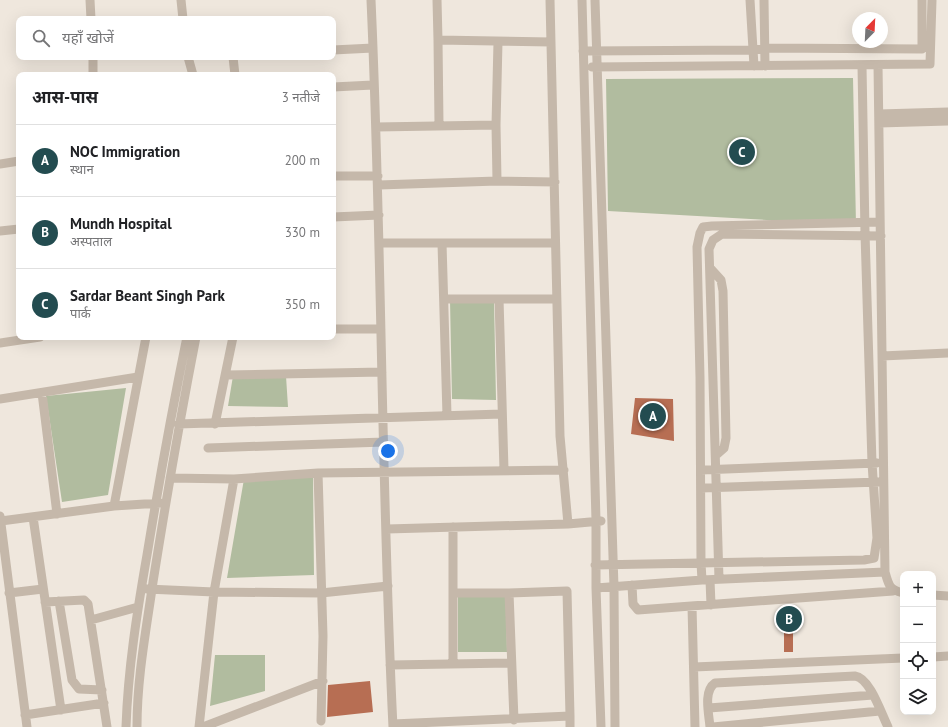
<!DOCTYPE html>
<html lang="hi">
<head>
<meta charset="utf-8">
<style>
  :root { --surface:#fff; --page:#f6f6f6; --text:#202124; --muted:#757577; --line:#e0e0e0; --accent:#234c50 }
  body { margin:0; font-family:"PT Sans","Noto Sans Devanagari",sans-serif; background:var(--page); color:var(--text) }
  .controls { position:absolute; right:12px; bottom:12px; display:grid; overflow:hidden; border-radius:8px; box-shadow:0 4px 16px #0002 }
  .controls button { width:36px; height:36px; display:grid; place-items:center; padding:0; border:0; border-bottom:1px solid var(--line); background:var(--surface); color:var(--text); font:20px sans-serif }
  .compass { position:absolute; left:852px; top:12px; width:36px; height:36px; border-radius:50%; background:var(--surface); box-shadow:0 4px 16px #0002; rotate:24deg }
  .you { position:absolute; left:388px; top:451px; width:14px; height:14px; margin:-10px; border:3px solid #fff; border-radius:50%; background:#1a73e8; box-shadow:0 0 0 6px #1a73e833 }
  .badge { display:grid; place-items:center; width:26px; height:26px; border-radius:50%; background:var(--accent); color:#fff; font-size:13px; font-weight:700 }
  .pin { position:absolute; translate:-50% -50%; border:2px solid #fff; box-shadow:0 1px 4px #0006 }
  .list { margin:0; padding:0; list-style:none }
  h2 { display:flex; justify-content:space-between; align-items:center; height:52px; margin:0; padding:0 16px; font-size:17px }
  h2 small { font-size:13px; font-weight:400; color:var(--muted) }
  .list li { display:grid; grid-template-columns:26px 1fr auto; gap:12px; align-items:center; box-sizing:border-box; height:72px; padding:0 16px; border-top:1px solid var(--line) }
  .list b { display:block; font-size:15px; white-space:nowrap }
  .list p { margin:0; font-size:13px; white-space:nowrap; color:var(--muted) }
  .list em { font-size:13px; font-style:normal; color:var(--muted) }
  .icon { flex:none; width:22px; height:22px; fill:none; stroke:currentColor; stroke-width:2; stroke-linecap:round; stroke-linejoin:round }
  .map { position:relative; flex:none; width:948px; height:727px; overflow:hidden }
  .search { position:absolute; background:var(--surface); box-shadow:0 4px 16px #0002; left:16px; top:16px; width:320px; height:44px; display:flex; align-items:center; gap:10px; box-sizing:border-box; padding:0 14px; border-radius:8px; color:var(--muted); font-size:15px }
  .panel { position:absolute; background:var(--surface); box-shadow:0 4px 16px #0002; left:16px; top:72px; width:320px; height:268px; border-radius:8px }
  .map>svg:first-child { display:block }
</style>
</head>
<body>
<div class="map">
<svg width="948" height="727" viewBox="0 0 948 727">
  <rect width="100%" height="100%" fill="#efe7dd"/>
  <path fill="#b1bc9f" d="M 853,78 L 856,225 L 608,211 L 606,79 Z
    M 450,300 L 494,301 L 496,400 L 452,399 Z
    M 233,376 L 286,376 L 288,407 L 228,406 Z
    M 126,388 L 108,495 L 62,502 L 46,396 Z
    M 313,476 L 314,575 L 227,578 L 244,479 Z
    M 458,594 L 506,594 L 507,652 L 458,652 Z
    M 215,655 L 265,655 L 265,691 L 210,706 Z"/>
  <path fill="#b76e53" d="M 635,398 L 673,399 L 674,441 L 631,434 Z
    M 784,613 L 793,613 L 793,652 L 784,652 Z
    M 370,681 L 373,712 L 327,717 L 328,685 Z"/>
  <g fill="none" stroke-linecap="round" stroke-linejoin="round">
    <path stroke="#c5b8aa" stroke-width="9" d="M 90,0 L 91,19
      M 181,0 L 183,19
      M 371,0 C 382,242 381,485 393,727
      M 437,0 L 438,40
      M 550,0 L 560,436 L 568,524
      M 582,0 L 596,521 L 596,588 L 601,727
      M 595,0 L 614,587 L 615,727
      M 750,0 L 754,66
      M 764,0 L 765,66
      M 333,50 L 373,48
      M 583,51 L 753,50 L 765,48 L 922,49 L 922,0
      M 93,57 L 93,75
      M 188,57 L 193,75
      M 233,57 L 235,75
      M 878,65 L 885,572 C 889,586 889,589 903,593
      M 592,67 L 930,64 L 932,0
      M 333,87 L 373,85
      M 879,114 L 948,112
      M 879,123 L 948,121
      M 439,125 L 438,40 L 551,42
      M 496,125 L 498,42
      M 376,127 L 496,125 L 497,181
      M 0,164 L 19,161
      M 333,176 L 378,176
      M 379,185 L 497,181 L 555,182
      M 333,217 L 379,215
      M 0,231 L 19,229
      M 380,243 L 555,243
      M 442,243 L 447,415
      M 711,269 L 721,280 L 723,291 L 726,438 L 724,448 L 716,455
      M 444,299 L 556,299
      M 499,299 L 504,470
      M 333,329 L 381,329
      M 0,343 L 40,337
      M 882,356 L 948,353
      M 227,375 L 382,372
      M 42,393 L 57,514
      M 0,399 L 138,377
      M 178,424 L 502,414
      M 215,424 L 233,337
      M 208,448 L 384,442
      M 701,470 L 877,463
      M 318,473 L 323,636 L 321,721
      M 170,478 L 234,479 L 318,473 L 564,470
      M 701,488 L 879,482
      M 114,506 L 146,337
      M 0,516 L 27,727
      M 33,517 L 61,710
      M 1,521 L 114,506 L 160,503
      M 453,527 L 453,664
      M 387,529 L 568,524 L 601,521
      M 595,565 L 864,560 L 874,558 L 877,538 L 872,463 L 865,233 L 862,66
      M 719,579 L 709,249 L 713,240 L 722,234 L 881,236
      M 702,580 L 701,563 L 700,377 L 697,247 L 700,233 L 703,227 L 712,226 L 880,222
      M 710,580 L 711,605
      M 632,585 L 633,604 L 638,610 L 893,591
      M 596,588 L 702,580 L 885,572
      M 147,589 L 214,592 L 321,593 L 388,586
      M 9,593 L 43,589
      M 453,593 L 509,593
      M 933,595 L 948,596
      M 59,601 L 72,680 L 79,689 L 102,690
      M 45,602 L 84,600 L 88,604 L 107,727
      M 692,606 L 695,727
      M 91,620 L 138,607
      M 933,657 L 948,656
      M 390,665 L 510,663
      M 694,667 L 903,658
      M 709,708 L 873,695
      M 25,715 L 104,703
      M 514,720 L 509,593 L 567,591 L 570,716
      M 393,724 L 570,716 L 570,727
      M 126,727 C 128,669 137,612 147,555 C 159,482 172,410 187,337
      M 137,727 C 137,678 146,631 153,582 C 166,500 180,419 196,337
      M 199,727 L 214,592 L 234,479
      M 203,727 L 323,681
      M 710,727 C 709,714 703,691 715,683 L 855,676 C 870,678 881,713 888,727
      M 713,727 L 880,711"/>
  </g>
</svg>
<div class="controls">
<button>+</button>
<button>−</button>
<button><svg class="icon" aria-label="locate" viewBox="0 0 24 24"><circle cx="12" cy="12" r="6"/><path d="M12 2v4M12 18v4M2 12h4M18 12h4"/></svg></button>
<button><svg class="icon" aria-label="layers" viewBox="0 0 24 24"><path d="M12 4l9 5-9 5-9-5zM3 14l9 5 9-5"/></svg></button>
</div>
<svg class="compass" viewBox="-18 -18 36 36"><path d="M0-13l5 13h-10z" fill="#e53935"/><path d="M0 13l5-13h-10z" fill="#757577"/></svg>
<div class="you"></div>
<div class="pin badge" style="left:653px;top:416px">A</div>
<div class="pin badge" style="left:789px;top:619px">B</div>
<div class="pin badge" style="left:742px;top:152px">C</div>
<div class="search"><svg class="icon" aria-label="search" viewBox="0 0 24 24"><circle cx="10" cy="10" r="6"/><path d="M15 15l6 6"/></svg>यहाँ खोजें</div>
<section class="panel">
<h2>आस-पास<small>3 नतीजे</small></h2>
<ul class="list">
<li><span class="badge">A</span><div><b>NOC Immigration</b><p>स्थान</p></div><em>200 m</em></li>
<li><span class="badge">B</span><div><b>Mundh Hospital</b><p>अस्पताल</p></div><em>330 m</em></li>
<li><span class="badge">C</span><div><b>Sardar Beant Singh Park</b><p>पार्क</p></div><em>350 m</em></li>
</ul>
</section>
</div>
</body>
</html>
